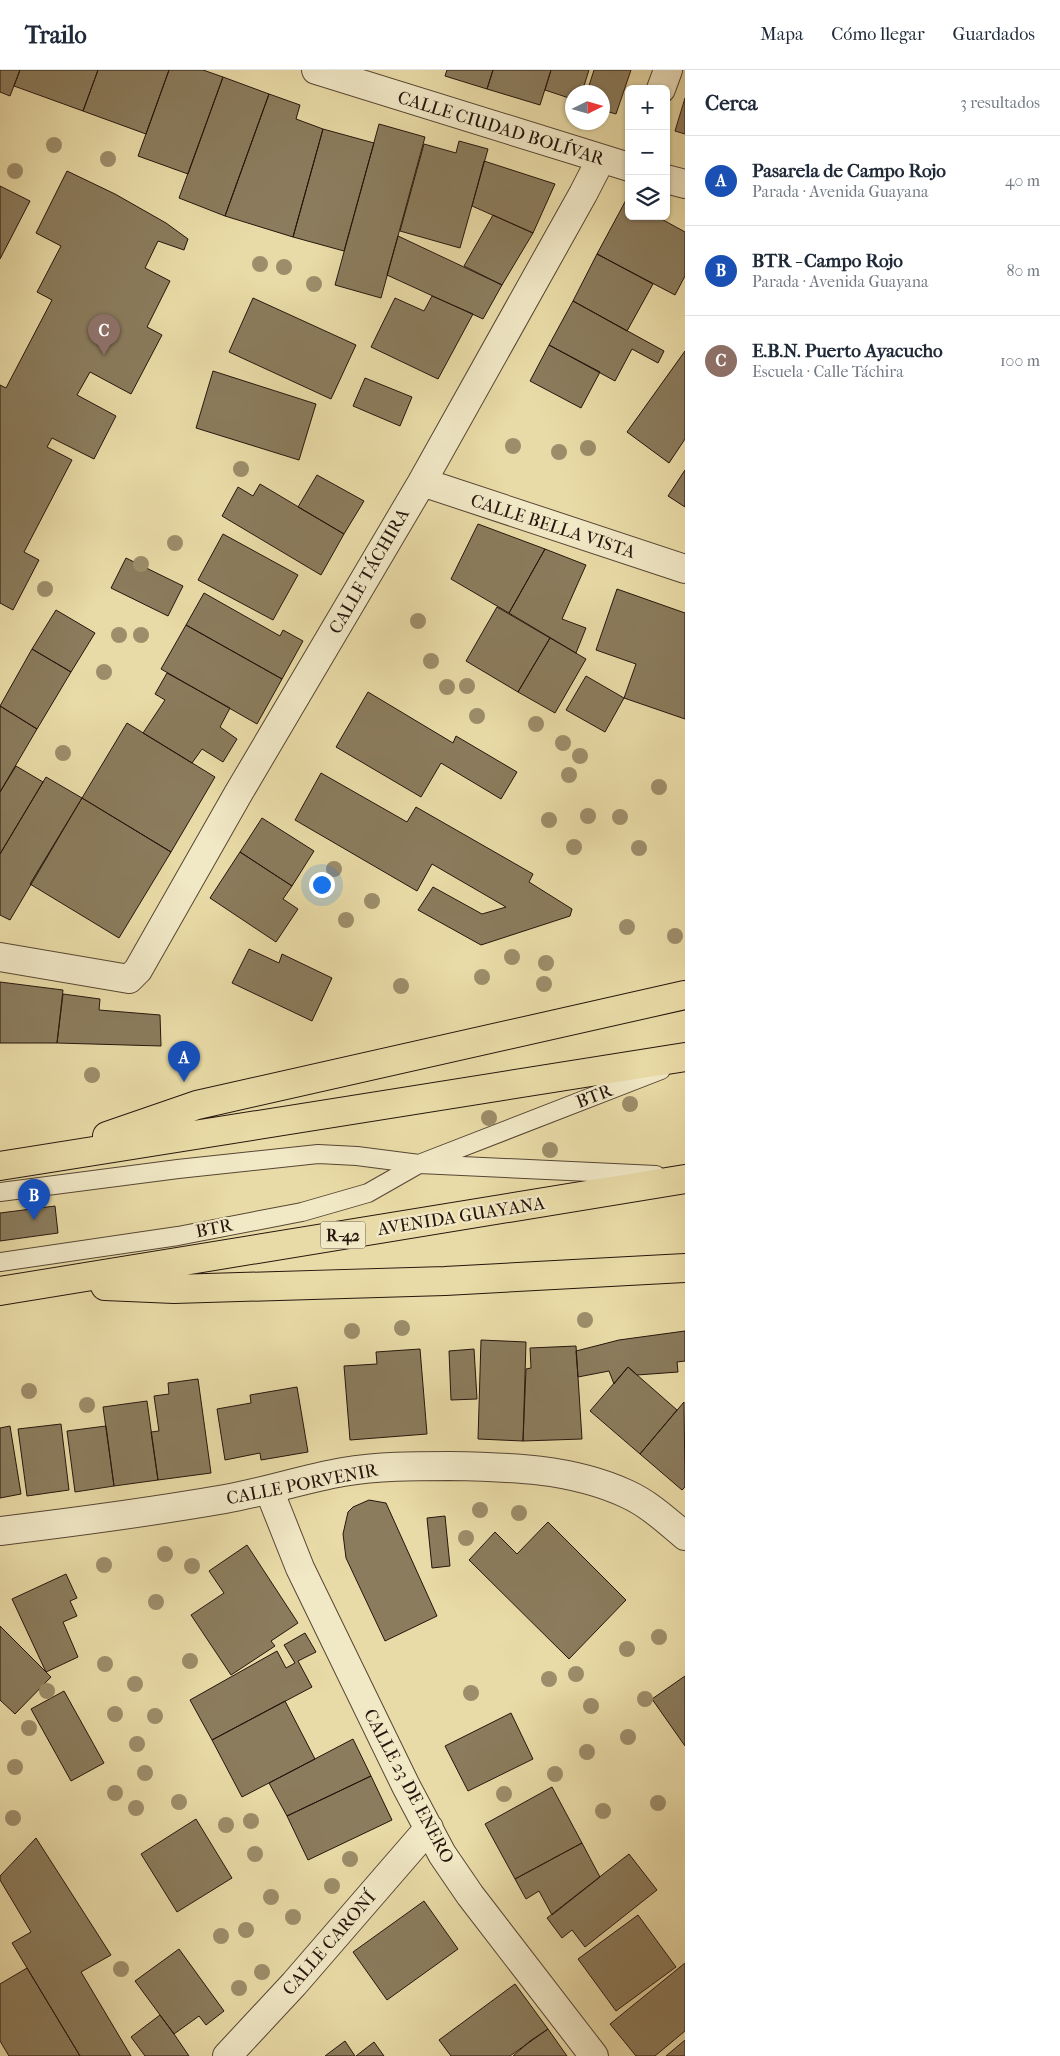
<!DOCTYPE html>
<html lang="es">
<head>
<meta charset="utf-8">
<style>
  :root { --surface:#fff; --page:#f2f2f3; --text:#1f2937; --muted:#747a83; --line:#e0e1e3; --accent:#8f2418 }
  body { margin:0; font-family:"IM FELL French Canon",serif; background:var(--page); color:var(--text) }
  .controls { position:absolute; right:15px; top:15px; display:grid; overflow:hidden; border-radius:8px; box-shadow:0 1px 4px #0004 }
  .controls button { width:45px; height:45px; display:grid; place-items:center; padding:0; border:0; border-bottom:1px solid var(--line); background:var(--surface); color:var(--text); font:25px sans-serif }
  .compass { position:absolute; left:565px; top:15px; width:45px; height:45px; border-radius:50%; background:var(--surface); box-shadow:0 1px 4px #0004; rotate:85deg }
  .you { position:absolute; left:321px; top:814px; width:18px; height:18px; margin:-12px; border:4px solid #fff; border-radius:50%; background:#1a73e8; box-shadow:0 0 0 8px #1a73e833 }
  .badge { display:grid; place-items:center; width:32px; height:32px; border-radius:50%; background:var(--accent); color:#fff; font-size:16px; font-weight:700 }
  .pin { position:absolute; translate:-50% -41px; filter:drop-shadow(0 1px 2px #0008) }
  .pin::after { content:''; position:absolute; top:26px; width:18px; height:15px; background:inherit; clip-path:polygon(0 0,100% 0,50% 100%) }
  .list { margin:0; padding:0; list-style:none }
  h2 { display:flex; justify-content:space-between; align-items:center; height:65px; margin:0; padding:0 20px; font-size:21px }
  h2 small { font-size:16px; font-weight:400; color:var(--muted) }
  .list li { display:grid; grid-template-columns:32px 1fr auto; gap:15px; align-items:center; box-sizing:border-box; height:90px; padding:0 20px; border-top:1px solid var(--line) }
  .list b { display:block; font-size:19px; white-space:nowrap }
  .list p { margin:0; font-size:16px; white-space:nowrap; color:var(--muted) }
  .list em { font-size:16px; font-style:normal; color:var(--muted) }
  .icon { flex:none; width:28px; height:28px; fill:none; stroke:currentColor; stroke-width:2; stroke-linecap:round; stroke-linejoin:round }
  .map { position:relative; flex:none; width:685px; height:1986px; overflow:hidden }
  header { display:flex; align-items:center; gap:30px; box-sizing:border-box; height:70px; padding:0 25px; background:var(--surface); border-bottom:1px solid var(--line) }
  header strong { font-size:24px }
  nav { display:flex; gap:28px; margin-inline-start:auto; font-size:18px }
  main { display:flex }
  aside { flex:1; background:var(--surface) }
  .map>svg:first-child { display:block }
</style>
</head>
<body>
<header>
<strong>Trailo</strong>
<nav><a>Mapa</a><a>Cómo llegar</a><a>Guardados</a></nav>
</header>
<main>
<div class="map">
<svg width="685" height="1986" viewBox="0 0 685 1986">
  <rect width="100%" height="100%" fill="#e9dba7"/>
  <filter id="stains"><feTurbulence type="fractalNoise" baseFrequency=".004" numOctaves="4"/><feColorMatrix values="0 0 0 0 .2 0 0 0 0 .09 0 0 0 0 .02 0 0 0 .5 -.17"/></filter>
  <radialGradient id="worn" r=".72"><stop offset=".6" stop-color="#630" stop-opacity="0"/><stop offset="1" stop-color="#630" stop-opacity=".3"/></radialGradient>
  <path fill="#8b7c5d" stroke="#25150c" d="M 0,0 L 20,0 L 10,26 L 0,22 Z
    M 20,0 L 98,0 L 83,41 L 14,16 Z
    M 98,0 L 169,0 L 146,64 L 83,41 Z
    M 169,0 L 203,0 L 223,7 L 188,104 L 138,86 Z
    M 447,0 L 493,0 L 487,19 L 445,6 Z
    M 493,0 L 551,0 L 540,35 L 487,19 Z
    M 551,0 L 589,0 L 582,22 L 572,22 L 572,29 L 545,20 Z
    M 594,0 L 631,0 L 616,44 L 602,40 L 602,22 L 587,22 Z
    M 223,7 L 269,24 L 225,146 L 179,128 Z
    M 269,24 L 300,35 L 296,49 L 323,59 L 293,167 L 225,146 Z
    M 685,28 L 685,64 L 675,61 Z
    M 379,54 L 425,67 L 381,228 L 335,215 Z
    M 323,59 L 374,73 L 344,181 L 293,167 Z
    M 459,71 L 488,79 L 460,178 L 400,161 L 424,74 L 456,83 Z
    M 484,91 L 555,114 L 533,163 L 472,136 Z
    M 67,101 L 115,124 L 166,153 L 188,169 L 184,180 L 158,171 L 145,198 L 170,211 L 147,257 L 162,265 L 131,324 L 90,302 L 77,325 L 116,346 L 94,389 L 52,368 L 47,377 L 72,390 L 24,482 L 39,490 L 13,540 L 0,533 L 0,315 L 6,318 L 52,230 L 37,222 L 61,176 L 36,163 Z
    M 0,116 L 30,131 L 0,189 Z
    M 626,130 L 629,131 L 629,146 L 656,146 L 685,162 L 685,206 L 675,225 L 597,184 Z
    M 493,145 L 533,163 L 502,215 L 464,196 Z
    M 398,166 L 502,215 L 483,249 L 387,205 Z
    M 597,184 L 653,214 L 627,261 L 573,231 Z
    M 432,226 L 473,244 L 438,309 L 371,277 L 395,228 L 424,241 Z
    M 253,228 L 356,275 L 331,329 L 229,282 Z
    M 573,231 L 664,281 L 658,293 L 632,279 L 615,311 L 549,275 Z
    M 549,275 L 600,302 L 581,338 L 530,311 Z
    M 685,281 L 685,369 L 669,393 L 627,362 Z
    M 213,301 L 316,334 L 299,390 L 196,358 Z
    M 365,308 L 412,327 L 400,356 L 353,336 Z
    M 685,400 L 685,437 L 668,426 Z
    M 317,405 L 364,431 L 344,464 L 298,437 Z
    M 260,414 L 344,464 L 321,505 L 222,446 L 238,417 L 253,426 Z
    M 478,454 L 545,479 L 509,543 L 451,509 Z
    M 223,464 L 298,505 L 273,550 L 198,510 Z
    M 545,479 L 586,495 L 562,549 L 586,558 L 576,583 L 509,543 Z
    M 126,488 L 183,516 L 168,546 L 111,518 Z
    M 617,519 L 685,543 L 685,649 L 624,628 L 636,594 L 596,580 Z
    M 204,523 L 280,566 L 283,560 L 303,571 L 282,609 L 186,555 Z
    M 497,537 L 550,568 L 518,622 L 466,591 Z
    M 56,540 L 95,563 L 71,602 L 32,579 Z
    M 186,555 L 282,609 L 257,654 L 161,599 Z
    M 550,568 L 586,589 L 555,643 L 518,622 Z
    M 32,579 L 71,602 L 37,659 L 0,636 Z
    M 167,603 L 230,638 L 220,657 L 237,669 L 223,692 L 202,679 L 192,693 L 143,663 L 165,630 L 155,624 Z
    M 586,606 L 624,628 L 605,662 L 566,640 Z
    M 368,622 L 453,673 L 456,666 L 517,702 L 501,729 L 441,693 L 421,727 L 336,677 Z
    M 0,636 L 37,659 L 0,722 Z
    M 127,653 L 215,707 L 171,782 L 82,728 Z
    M 16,696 L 43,712 L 0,784 L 0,722 Z
    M 321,703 L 407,752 L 416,737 L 533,804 L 529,812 L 572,839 L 570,846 L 481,875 L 418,840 L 433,817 L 482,844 L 506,837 L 432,794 L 417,821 L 295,750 Z
    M 46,707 L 82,728 L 10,850 L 0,845 L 0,784 Z
    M 82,728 L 171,782 L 119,868 L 30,814 Z
    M 262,748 L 314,781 L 292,816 L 240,782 Z
    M 240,782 L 292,816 L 283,829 L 298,839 L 276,872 L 210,828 Z
    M 249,879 L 279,893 L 282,884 L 332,908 L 312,951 L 232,913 Z
    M 0,912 L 63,920 L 57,973 L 0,973 Z
    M 63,924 L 100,929 L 99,940 L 160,945 L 161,976 L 57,973 Z
    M 55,1136 L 58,1163 L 0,1171 L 0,1143 Z
    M 685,1261 L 685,1291 L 677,1292 L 678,1302 L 637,1305 L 628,1297 L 614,1314 L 609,1301 L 578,1307 L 576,1281 L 619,1270 Z
    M 481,1270 L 526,1272 L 523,1371 L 478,1369 Z
    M 576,1276 L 582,1369 L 523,1371 L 526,1299 L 531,1298 L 530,1278 Z
    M 420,1279 L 427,1364 L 350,1370 L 344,1296 L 377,1294 L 376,1282 Z
    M 474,1279 L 477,1329 L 451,1330 L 449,1281 Z
    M 628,1297 L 677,1340 L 640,1384 L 590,1341 Z
    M 198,1309 L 211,1403 L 158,1410 L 151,1362 L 159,1361 L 154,1326 L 169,1324 L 168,1313 Z
    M 297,1317 L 308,1382 L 261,1390 L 260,1383 L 225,1390 L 217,1339 L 251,1333 L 250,1325 Z
    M 147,1331 L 158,1410 L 114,1416 L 103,1337 Z
    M 684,1332 L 685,1417 L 682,1420 L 640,1384 Z
    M 61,1354 L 69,1420 L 27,1426 L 18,1359 Z
    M 10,1356 L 21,1424 L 0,1428 L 0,1358 Z
    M 106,1356 L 114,1416 L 75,1422 L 67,1361 Z
    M 369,1430 L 386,1433 L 437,1546 L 385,1571 L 346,1488 L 343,1464 L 348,1442 L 353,1437 Z
    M 445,1446 L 450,1496 L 432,1498 L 427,1448 Z
    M 548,1452 L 626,1530 L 569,1589 L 469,1490 L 495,1462 L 517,1484 Z
    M 247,1475 L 298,1553 L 271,1571 L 275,1576 L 231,1605 L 191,1545 L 224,1523 L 209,1501 Z
    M 66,1504 L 77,1528 L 70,1531 L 77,1546 L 63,1552 L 78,1587 L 46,1602 L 12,1529 Z
    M 0,1556 L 51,1607 L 15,1644 L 0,1630 Z
    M 305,1563 L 316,1582 L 298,1591 L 312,1617 L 212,1670 L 190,1630 L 277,1581 L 286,1598 L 295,1593 L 284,1575 Z
    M 685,1606 L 685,1676 L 652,1629 Z
    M 64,1621 L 104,1693 L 71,1711 L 31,1639 Z
    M 285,1631 L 315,1689 L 242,1727 L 212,1670 Z
    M 511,1643 L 533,1689 L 468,1721 L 445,1676 Z
    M 353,1669 L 371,1706 L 287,1746 L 269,1713 Z
    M 371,1706 L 392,1750 L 308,1790 L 287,1746 Z
    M 552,1717 L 582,1773 L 515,1809 L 485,1754 Z
    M 196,1749 L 232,1808 L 177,1842 L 141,1784 Z
    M 36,1768 L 111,1885 L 81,1902 L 131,1986 L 80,1986 L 12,1873 L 31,1862 L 0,1810 L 0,1806 Z
    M 582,1773 L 600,1807 L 552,1845 L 539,1821 L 526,1829 L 515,1809 Z
    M 629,1784 L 657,1820 L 585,1877 L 572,1860 L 562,1868 L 547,1848 Z
    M 424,1831 L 458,1879 L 387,1930 L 353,1882 Z
    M 638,1845 L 676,1897 L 616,1941 L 578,1889 Z
    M 179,1879 L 224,1941 L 206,1955 L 199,1946 L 174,1964 L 135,1911 Z
    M 685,1893 L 685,1961 L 655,1986 L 636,1986 L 610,1954 Z
    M 27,1898 L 80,1986 L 9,1986 L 0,1971 L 0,1914 Z
    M 515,1914 L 548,1959 L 510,1986 L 451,1986 L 439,1970 Z
    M 160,1945 L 174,1964 L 189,1986 L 145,1986 L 131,1967 Z
    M 548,1959 L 567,1986 L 513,1986 L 530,1971 Z
    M 685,1970 L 685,1986 L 666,1986 Z
    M 345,1971 L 355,1986 L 325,1986 Z
    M 374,1972 L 384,1986 L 356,1986 Z"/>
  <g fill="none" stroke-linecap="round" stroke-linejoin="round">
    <g stroke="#564633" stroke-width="20">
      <path id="service" d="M 0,1122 L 178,1099 L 318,1084 L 357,1086 L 419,1094 L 656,1105
        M 0,1192 L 178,1166 L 302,1142 L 368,1123 L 419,1094 L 661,1000"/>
    </g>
    <g stroke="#564633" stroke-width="30">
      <path id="minor" d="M 316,0 L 629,97
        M 661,19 L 668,0
        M 666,109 L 685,114
        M 422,412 L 685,499
        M 0,887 L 129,909 L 138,900 L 238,724 L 422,412 L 583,124 L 601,89
        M 269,1420 L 300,1498 L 406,1716 L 442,1784 L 470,1825 L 594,1986
        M 0,1461 C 75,1452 150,1442 225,1429 C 265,1422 303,1409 343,1402 C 379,1396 413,1396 449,1396 C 509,1397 571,1398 627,1424 C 649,1434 666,1450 685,1466
        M 227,1986 L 294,1914 L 429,1758"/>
    </g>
    <g stroke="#25150c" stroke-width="30">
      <path id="primary" d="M 107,1066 L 197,1035 L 685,925
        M 0,1096 L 685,987
        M 105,1216 L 174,1219 L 445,1211 L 685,1198
        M 0,1221 L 685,1109"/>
    </g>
    <use href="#service" stroke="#f1e8c6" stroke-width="18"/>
    <use href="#minor" stroke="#f1e8c6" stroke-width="28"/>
    <use href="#primary" stroke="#e9dba7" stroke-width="28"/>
  </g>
  <g fill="#9d8d6a">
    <circle cx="54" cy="75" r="8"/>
    <circle cx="108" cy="89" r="8"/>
    <circle cx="15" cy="101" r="8"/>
    <circle cx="260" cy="194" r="8"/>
    <circle cx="284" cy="197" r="8"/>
    <circle cx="314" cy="214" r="8"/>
    <circle cx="513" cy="376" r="8"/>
    <circle cx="588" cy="378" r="8"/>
    <circle cx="559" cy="382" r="8"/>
    <circle cx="241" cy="399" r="8"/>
    <circle cx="175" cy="473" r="8"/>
    <circle cx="141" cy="494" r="8"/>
    <circle cx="45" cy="519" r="8"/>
    <circle cx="418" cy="551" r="8"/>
    <circle cx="119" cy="565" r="8"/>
    <circle cx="141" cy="565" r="8"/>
    <circle cx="431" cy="591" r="8"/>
    <circle cx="104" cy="602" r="8"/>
    <circle cx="467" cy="616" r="8"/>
    <circle cx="447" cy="617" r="8"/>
    <circle cx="477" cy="646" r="8"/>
    <circle cx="536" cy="654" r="8"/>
    <circle cx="563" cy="673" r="8"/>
    <circle cx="63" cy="683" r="8"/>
    <circle cx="580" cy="686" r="8"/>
    <circle cx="569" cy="705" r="8"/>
    <circle cx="659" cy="717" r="8"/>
    <circle cx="588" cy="746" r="8"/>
    <circle cx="620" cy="747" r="8"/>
    <circle cx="549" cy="750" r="8"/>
    <circle cx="574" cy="777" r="8"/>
    <circle cx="639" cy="778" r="8"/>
    <circle cx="334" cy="799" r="8"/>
    <circle cx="372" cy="831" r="8"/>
    <circle cx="346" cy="850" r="8"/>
    <circle cx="627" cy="857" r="8"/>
    <circle cx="675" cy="866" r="8"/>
    <circle cx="512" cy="887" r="8"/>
    <circle cx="546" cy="893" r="8"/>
    <circle cx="482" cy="907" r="8"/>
    <circle cx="544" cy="914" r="8"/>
    <circle cx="401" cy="916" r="8"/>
    <circle cx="92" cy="1005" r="8"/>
    <circle cx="630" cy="1034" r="8"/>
    <circle cx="489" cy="1048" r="8"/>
    <circle cx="550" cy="1080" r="8"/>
    <circle cx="585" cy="1250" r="8"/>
    <circle cx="402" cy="1258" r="8"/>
    <circle cx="352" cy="1261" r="8"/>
    <circle cx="29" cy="1321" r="8"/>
    <circle cx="87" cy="1335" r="8"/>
    <circle cx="480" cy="1440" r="8"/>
    <circle cx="519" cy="1443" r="8"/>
    <circle cx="466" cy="1468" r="8"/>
    <circle cx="165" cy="1484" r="8"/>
    <circle cx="104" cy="1495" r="8"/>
    <circle cx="192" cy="1496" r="8"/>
    <circle cx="156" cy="1532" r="8"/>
    <circle cx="659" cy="1567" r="8"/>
    <circle cx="627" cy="1579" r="8"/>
    <circle cx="190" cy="1591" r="8"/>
    <circle cx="105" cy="1594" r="8"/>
    <circle cx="576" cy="1604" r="8"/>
    <circle cx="549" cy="1609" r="8"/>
    <circle cx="135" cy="1614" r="8"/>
    <circle cx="47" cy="1621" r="8"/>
    <circle cx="471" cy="1623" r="8"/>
    <circle cx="645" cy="1629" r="8"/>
    <circle cx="591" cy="1636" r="8"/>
    <circle cx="115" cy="1644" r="8"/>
    <circle cx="155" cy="1646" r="8"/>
    <circle cx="29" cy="1658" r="8"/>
    <circle cx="628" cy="1667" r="8"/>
    <circle cx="137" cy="1674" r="8"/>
    <circle cx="587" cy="1682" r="8"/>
    <circle cx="15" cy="1697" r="8"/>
    <circle cx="145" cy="1703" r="8"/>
    <circle cx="555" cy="1704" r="8"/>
    <circle cx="115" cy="1723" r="8"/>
    <circle cx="504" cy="1724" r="8"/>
    <circle cx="179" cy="1732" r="8"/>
    <circle cx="658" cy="1733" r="8"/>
    <circle cx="136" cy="1738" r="8"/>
    <circle cx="603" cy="1741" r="8"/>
    <circle cx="13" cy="1748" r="8"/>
    <circle cx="251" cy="1751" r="8"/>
    <circle cx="226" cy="1755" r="8"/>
    <circle cx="255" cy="1784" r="8"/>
    <circle cx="350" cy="1789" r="8"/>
    <circle cx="332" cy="1816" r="8"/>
    <circle cx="271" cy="1827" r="8"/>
    <circle cx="293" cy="1847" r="8"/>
    <circle cx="246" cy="1860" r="8"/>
    <circle cx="221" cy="1866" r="8"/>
    <circle cx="121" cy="1899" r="8"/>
    <circle cx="262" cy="1902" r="8"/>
    <circle cx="239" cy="1918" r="8"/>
  </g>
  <g text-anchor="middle" stroke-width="4.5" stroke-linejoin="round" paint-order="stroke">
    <rect fill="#f1e8c6" stroke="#625444" stroke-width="1" x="320.5" y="1151.5" width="45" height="27" rx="4"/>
    <g font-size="16" font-weight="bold" fill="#25150c">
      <text x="343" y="1171">R-42</text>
    </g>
    <g font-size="18" fill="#25150c" stroke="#f1e8c6">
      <text transform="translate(501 58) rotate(17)" y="6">CALLE CIUDAD BOLÍVAR</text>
      <text transform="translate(553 456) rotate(18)" y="6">CALLE BELLA VISTA</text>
      <text transform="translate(369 501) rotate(-60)" y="6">CALLE TÁCHIRA</text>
      <text transform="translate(594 1026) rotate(-21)" y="6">BTR</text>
      <text transform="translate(461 1146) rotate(-9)" y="6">AVENIDA GUAYANA</text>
      <text transform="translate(214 1158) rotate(-11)" y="6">BTR</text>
      <text transform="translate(302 1414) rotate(-11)" y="6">CALLE PORVENIR</text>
      <text transform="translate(409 1716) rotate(62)" y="6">CALLE 23 DE ENERO</text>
      <text transform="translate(329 1873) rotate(-49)" y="6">CALLE CARONÍ</text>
    </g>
  </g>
  <rect width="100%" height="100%" filter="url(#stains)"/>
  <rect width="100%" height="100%" fill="url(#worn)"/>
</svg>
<div class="controls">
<button>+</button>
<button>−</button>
<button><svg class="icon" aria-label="layers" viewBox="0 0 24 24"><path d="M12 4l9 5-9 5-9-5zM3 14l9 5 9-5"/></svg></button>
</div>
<svg class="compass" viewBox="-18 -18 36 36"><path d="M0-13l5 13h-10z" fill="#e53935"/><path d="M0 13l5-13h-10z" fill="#747a83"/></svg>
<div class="you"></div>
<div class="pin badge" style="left:184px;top:1012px;background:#1a4fb4">A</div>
<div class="pin badge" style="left:34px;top:1150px;background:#1a4fb4">B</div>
<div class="pin badge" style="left:104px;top:285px;background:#8d6e63">C</div>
</div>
<aside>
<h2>Cerca<small>3 resultados</small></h2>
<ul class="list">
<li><span class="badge" style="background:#1a4fb4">A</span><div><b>Pasarela de Campo Rojo</b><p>Parada · Avenida Guayana</p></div><em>40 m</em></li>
<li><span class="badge" style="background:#1a4fb4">B</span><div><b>BTR - Campo Rojo</b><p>Parada · Avenida Guayana</p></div><em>80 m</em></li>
<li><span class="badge" style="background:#8d6e63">C</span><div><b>E.B.N. Puerto Ayacucho</b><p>Escuela · Calle Táchira</p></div><em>100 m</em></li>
</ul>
</aside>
</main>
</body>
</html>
